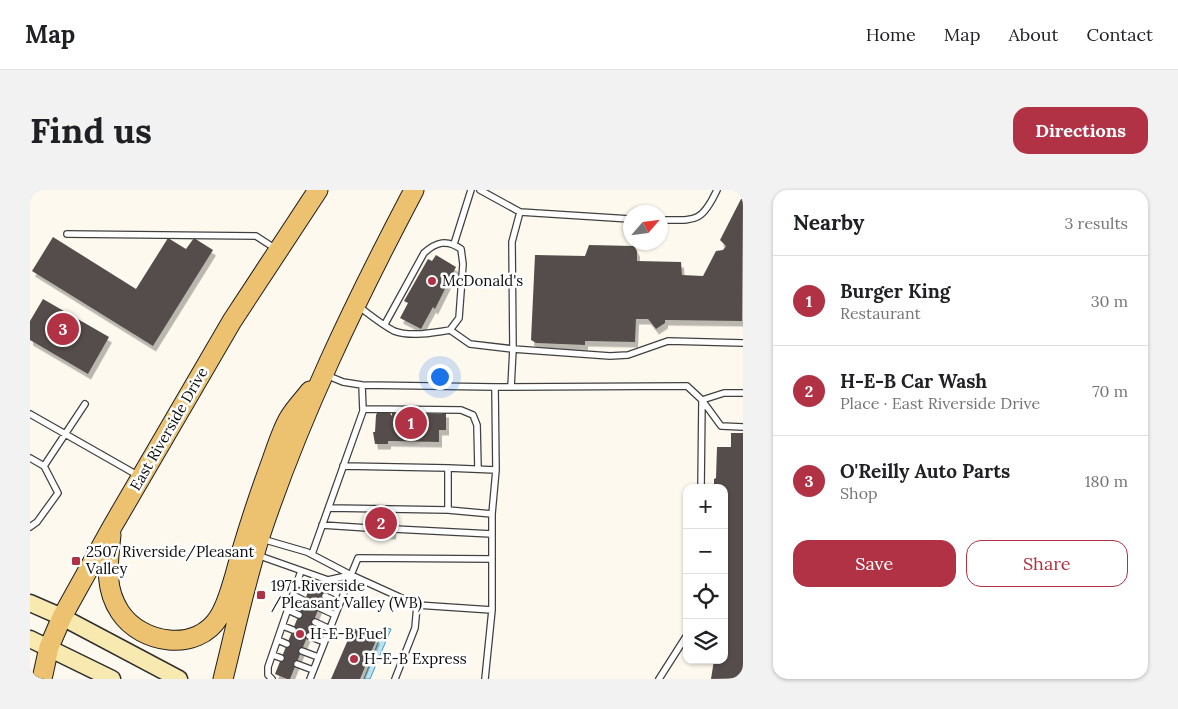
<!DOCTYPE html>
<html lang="en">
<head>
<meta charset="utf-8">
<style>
  :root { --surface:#fff; --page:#f2f2f2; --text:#202124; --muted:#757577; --line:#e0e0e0; --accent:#b13244 }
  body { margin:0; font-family:Lora,serif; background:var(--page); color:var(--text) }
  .controls { position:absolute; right:15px; bottom:15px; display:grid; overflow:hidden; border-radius:10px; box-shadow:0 1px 4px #0004 }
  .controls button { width:45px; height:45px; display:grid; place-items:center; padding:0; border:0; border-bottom:1px solid var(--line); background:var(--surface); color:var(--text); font:25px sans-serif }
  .compass { position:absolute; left:593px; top:15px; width:45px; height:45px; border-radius:50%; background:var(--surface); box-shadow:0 1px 4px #0004; rotate:62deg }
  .you { position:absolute; left:409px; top:186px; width:18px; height:18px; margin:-12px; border:4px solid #fff; border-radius:50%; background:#1a73e8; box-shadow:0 0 0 8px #1a73e833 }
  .badge { display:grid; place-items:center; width:32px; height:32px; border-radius:50%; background:var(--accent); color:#fff; font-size:16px; font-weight:700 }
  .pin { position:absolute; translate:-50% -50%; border:2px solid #fff; box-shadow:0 1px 5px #0006 }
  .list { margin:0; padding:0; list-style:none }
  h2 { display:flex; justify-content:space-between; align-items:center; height:65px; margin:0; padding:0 20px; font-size:21px }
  h2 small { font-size:16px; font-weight:400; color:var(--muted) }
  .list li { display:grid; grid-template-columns:32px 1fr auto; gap:15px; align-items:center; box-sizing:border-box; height:90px; padding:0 20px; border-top:1px solid var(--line) }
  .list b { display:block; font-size:19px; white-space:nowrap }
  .list p { margin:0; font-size:16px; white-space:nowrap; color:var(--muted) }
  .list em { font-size:16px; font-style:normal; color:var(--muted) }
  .actions { display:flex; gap:10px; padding:15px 20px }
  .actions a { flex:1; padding:11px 0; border:1px solid var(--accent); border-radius:15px; text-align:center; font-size:18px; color:var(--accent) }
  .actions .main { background:var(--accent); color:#fff }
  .icon { flex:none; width:28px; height:28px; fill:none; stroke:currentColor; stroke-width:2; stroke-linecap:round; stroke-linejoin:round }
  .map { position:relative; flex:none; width:713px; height:489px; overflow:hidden; border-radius:15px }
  header { display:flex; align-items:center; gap:30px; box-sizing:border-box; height:70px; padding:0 25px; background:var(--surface); border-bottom:1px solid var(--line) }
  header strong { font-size:24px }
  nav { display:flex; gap:28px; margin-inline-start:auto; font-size:18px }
  .intro { display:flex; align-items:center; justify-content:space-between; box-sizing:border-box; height:120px; padding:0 30px }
  h1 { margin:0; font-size:35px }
  .button { padding:12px 22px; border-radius:15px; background:var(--accent); color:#fff; font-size:18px; font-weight:700 }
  main { display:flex; gap:30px; padding:0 30px }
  aside { flex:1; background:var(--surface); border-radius:15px; box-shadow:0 1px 4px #0004 }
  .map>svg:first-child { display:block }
</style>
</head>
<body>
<header>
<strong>Map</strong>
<nav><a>Home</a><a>Map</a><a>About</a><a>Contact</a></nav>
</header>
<div class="intro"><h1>Find us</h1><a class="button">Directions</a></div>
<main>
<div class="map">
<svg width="713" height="489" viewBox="0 0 713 489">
  <defs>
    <filter id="shadow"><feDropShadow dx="3" dy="5.5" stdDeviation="0" flood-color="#0004"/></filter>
  </defs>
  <rect width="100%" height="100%" fill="#fef9ef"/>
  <path fill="#b8e1f1" stroke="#469cc1" d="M 354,437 L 361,439 L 340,489 L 334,489 Z"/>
  <path fill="#554e4b" filter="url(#shadow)" d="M 711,9 L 713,9 L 712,131 L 635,130 L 635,133 L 626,139 L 618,129 L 606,129 L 605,152 L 555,151 L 555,155 L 506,153 L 501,150 L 505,65 L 555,66 L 559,55 L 604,56 L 607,61 L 607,71 L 651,72 L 652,85 L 673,86 L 686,61 L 693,60 L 696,56 L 690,50 Z
    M 23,47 L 106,99 L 138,48 L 156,59 L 164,48 L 183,60 L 123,156 L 2,81 Z
    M 406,65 L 426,77 L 405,119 L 403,117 L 391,139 L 370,128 L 378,113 L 374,111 L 398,69 L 402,71 Z
    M 13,109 L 79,147 L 58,184 L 0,150 L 0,131 Z
    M 362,221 L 412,224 L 412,222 L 416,222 L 416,240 L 409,240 L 409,252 L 358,251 L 358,254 L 345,254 L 343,242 L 345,242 L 346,225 L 347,223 L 360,223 L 362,226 Z
    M 701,243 L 713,243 L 713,488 L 681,489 L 684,470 L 694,470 L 694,298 L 684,298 L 684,289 L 686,288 L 687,257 L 701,257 Z
    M 339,328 L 364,329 L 363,344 L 338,342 Z
    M 280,397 L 295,403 L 260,489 L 257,489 L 245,484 Z
    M 323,438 L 347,448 L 330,489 L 301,489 Z"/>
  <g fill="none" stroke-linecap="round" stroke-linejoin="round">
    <g stroke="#404040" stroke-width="8">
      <path id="service" d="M 450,0 L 490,22 L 600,29
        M 630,30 C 665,30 671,34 687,0
        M 37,44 L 226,46 L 246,59
        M 424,54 L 441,0
        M 328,116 C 339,124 352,135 364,141 C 380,147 403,143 420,140 L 429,128 L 433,74 L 431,59 C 417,49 406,52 394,63 L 355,134
        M 420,140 L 440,154 L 483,159 L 482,52 L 490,22
        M 296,185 L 313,192 L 332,195 L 465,197
        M 481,197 L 483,159 L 580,166 L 598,165 L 638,151 L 713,153
        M 713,203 L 694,203 L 672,210 L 691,236 L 713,237
        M 333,219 L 431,220 L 443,225 L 447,235 L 448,279
        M 0,224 L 109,286
        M 0,268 L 14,276 L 28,303 L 7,332 L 0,337
        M 14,276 L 55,214
        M 313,276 L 418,278
        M 466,280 L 418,278 L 418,320 L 462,324 L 466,280 L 465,197 L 657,196 L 672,210 L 671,298
        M 299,318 L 418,320
        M 292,335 L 338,338
        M 364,339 L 462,344
        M 282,364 L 333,221 L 332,195
        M 227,365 L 298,390 L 321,385 L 277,362 L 232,349
        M 321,385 L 328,368 L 462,369
        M 268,393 L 280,399
        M 263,405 L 275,411
        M 295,406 L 310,413
        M 290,418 L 305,425
        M 258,420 L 269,425
        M 462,420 L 462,324
        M 285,432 L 300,439
        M 253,436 L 263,440
        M 279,446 L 294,452
        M 248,450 L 257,454
        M 272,461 L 288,467
        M 243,465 L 251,468
        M 267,474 L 283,480
        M 242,489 L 238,485 L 238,477 L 271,381
        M 280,489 L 321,385 L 387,415 L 462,420 L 455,489
        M 365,489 L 385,438 L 387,415
        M 629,489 L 657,445"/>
    </g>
    <g stroke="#2f2f2f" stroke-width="19">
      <path id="secondary" d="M 0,413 L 32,427 L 149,489
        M 0,449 L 82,489"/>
    </g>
    <g stroke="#1e1e1e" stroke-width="21">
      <path id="primary" d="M 81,345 C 78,373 74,398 90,422 C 111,454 167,463 189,427 C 200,410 206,379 212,360 C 221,329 231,300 242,270 C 247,256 252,240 259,228 C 265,218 273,210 280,201
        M 12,489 L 19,457 L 32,427 L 82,337 L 202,131 L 288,0
        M 193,489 C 205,441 215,393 230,346 C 270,226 325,112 384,0"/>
    </g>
    <use href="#service" stroke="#fff" stroke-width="5.5"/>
    <use href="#secondary" stroke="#f8e9b0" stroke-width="16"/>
    <use href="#primary" stroke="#ecc271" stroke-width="19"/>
  </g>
  <g fill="#b13244" stroke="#fff" stroke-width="2">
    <circle cx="402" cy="91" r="5"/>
    <rect x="41" y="366" width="10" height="10" rx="2.5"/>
    <rect x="226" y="400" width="10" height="10" rx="2.5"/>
    <circle cx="270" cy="444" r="5"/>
    <circle cx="324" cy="469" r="5"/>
  </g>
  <g text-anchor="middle" stroke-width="5" stroke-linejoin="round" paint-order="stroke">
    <g font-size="15" fill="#0d0d0d" stroke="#fff" text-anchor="start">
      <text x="412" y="96">McDonald's</text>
      <text x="56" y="367">2507 Riverside/Pleasant<tspan x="56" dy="17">Valley</tspan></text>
      <text x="241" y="401">1971 Riverside<tspan x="241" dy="17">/Pleasant Valley (WB)</tspan></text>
      <text x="280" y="449">H-E-B Fuel</text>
      <text x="334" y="474">H-E-B Express</text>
    </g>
    <g font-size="15" fill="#0d0d0d" stroke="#fff">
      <text transform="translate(139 239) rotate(-60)" y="5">East Riverside Drive</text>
    </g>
  </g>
</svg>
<div class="controls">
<button>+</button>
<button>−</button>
<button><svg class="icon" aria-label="locate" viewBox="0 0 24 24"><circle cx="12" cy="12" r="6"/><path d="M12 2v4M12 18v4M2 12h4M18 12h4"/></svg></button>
<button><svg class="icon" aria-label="layers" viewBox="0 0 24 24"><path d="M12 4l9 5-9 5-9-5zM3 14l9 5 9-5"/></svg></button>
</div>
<svg class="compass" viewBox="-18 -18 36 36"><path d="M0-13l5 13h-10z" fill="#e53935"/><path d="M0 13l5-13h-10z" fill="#757577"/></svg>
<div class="you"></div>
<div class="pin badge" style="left:381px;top:233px">1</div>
<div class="pin badge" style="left:351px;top:333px">2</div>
<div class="pin badge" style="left:33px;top:139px">3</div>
</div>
<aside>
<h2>Nearby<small>3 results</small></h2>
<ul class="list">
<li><span class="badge">1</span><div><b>Burger King</b><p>Restaurant</p></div><em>30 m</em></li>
<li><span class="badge">2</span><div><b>H-E-B Car Wash</b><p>Place · East Riverside Drive</p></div><em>70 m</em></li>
<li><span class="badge">3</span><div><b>O'Reilly Auto Parts</b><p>Shop</p></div><em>180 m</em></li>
</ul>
<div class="actions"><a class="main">Save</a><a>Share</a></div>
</aside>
</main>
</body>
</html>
